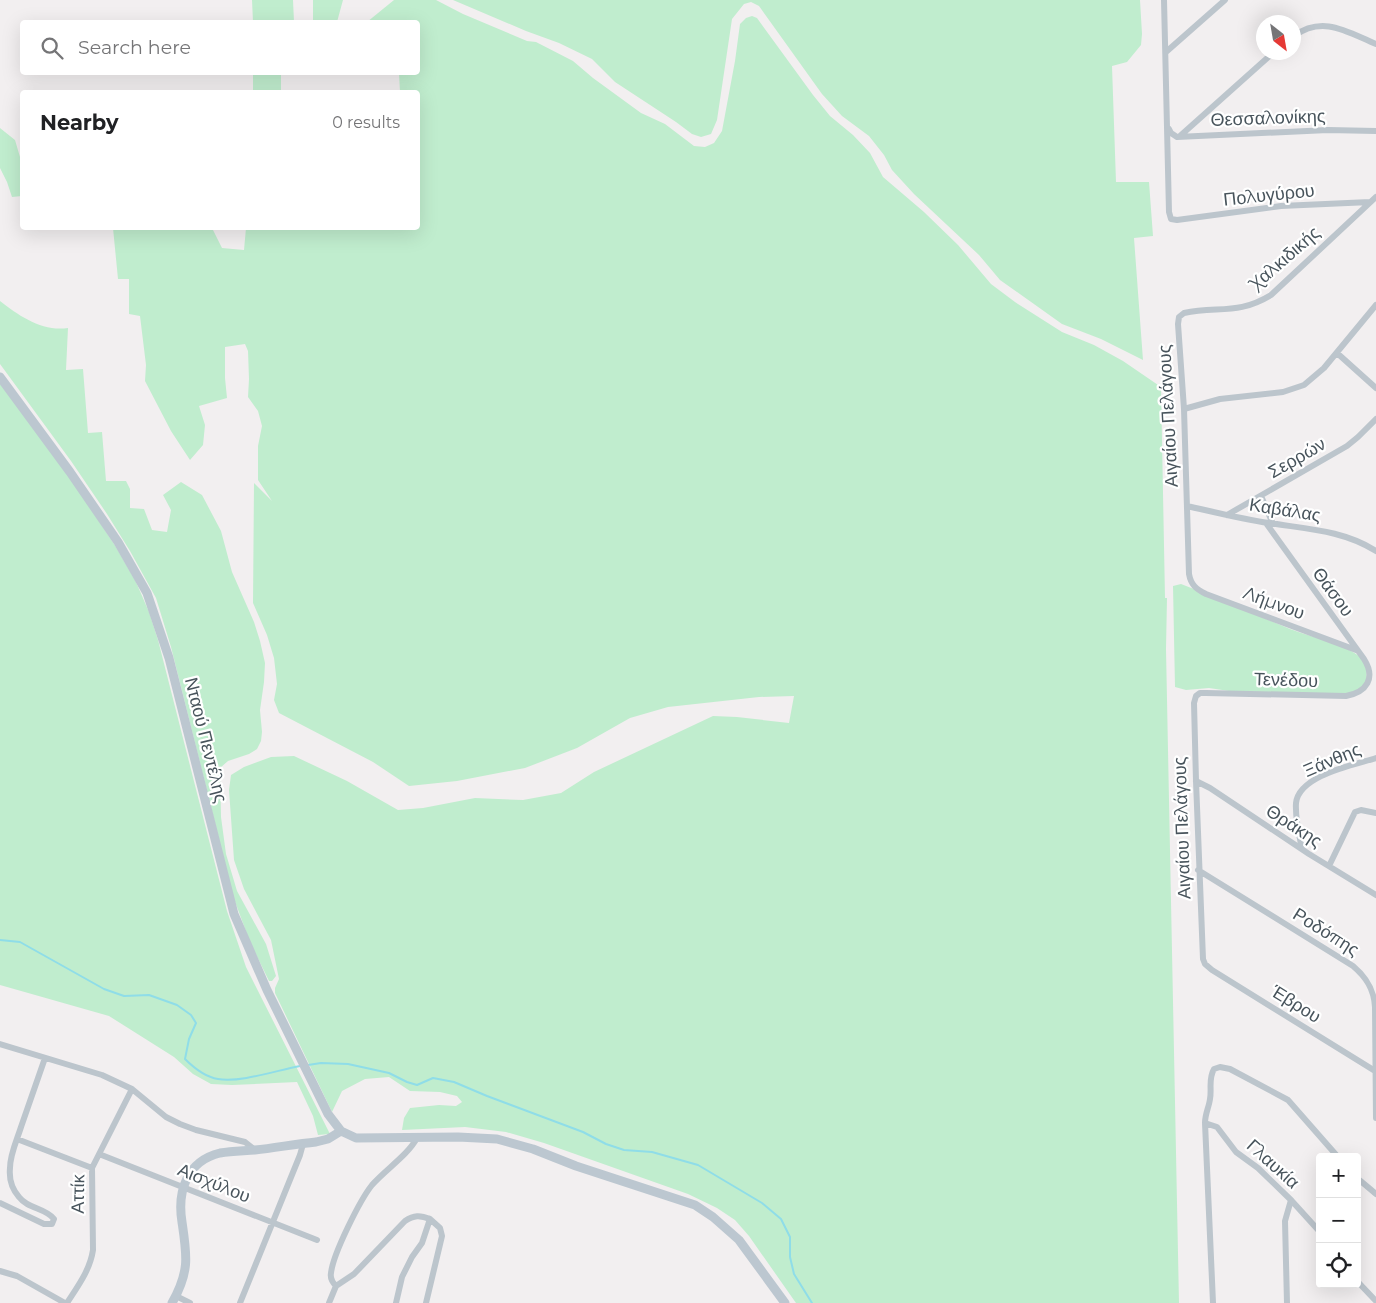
<!DOCTYPE html>
<html lang="en">
<head>
<meta charset="utf-8">
<style>
  :root { --surface:#fff; --page:#f6f6f6; --text:#202124; --muted:#757577; --line:#e0e0e0 }
  body { margin:0; font-family:Montserrat,sans-serif; background:var(--page); color:var(--text) }
  .controls { position:absolute; right:15px; bottom:15px; display:grid; overflow:hidden; border-radius:5px; box-shadow:0 5px 20px #0002 }
  .controls button { width:45px; height:45px; display:grid; place-items:center; padding:0; border:0; border-bottom:1px solid var(--line); background:var(--surface); color:var(--text); font:25px sans-serif }
  .compass { position:absolute; left:1256px; top:15px; width:45px; height:45px; border-radius:50%; background:var(--surface); box-shadow:0 5px 20px #0002; rotate:149deg }
  .list { margin:0; padding:0; list-style:none }
  h2 { display:flex; justify-content:space-between; align-items:center; height:65px; margin:0; padding:0 20px; font-size:21px }
  h2 small { font-size:16px; font-weight:400; color:var(--muted) }
  .icon { flex:none; width:28px; height:28px; fill:none; stroke:currentColor; stroke-width:2; stroke-linecap:round; stroke-linejoin:round }
  .map { position:relative; flex:none; width:1376px; height:1303px; overflow:hidden }
  .search { position:absolute; background:var(--surface); box-shadow:0 5px 20px #0002; left:20px; top:20px; width:400px; height:55px; display:flex; align-items:center; gap:12px; box-sizing:border-box; padding:0 18px; border-radius:5px; color:var(--muted); font-size:19px }
  .panel { position:absolute; background:var(--surface); box-shadow:0 5px 20px #0002; left:20px; top:90px; width:400px; height:140px; border-radius:5px }
  .map>svg:first-child { display:block }
</style>
</head>
<body>
<div class="map">
<svg width="1376" height="1303" viewBox="0 0 1376 1303">
  <rect width="100%" height="100%" fill="#f2eff0"/>
  <path fill="#c0edce" d="M 252,0 L 293,0 L 294,22 L 253,22 Z
    M 313,0 L 343,0 L 337,22 L 313,22 Z
    M 394,0 L 436,0 L 463,14 L 527,41 L 536,42 L 573,61 L 593,78 L 641,113 L 665,124 L 694,146 L 705,147 L 714,143 L 722,131 L 735,61 L 740,24 L 746,18 L 752,16 L 757,18 L 813,95 L 830,116 L 853,135 L 870,153 L 883,177 L 924,212 L 958,245 L 991,284 L 1015,302 L 1062,332 L 1094,345 L 1123,361 L 1161,387 L 1165,598 L 1167,598 L 1166,649 L 1179,1303 L 796,1303 L 749,1236 L 735,1220 L 717,1208 L 688,1194 L 544,1143 L 506,1132 L 465,1127 L 402,1130 L 404,1118 L 410,1108 L 439,1105 L 456,1106 L 462,1102 L 457,1096 L 440,1092 L 410,1091 L 389,1077 L 365,1079 L 342,1091 L 332,1112 L 275,993 L 275,988 L 279,979 L 271,940 L 244,889 L 234,860 L 229,790 L 231,775 L 244,767 L 271,757 L 294,756 L 347,781 L 398,810 L 423,808 L 475,798 L 523,800 L 561,793 L 594,772 L 713,716 L 737,717 L 789,723 L 794,696 L 759,697 L 668,707 L 630,718 L 577,748 L 525,768 L 457,781 L 409,786 L 373,762 L 279,713 L 274,700 L 277,684 L 274,658 L 267,635 L 253,603 L 254,483 L 272,501 L 258,480 L 258,446 L 262,426 L 258,411 L 248,397 L 249,379 L 248,351 L 245,344 L 225,347 L 225,378 L 227,398 L 199,406 L 205,425 L 203,445 L 190,460 L 171,431 L 145,381 L 146,365 L 140,316 L 129,314 L 129,279 L 118,279 L 113,228 L 212,228 L 222,248 L 244,250 L 246,228 L 418,228 L 418,92 L 400,92 L 399,73 L 418,72 L 418,22 L 367,22 Z
    M 453,0 L 1140,0 L 1142,34 L 1141,45 L 1127,62 L 1112,66 L 1116,182 L 1149,182 L 1153,236 L 1134,238 L 1143,360 L 1101,339 L 1062,324 L 1000,280 L 979,255 L 914,194 L 892,170 L 884,155 L 869,136 L 842,116 L 822,94 L 759,6 L 751,2 L 744,4 L 732,19 L 717,120 L 711,134 L 701,137 L 692,134 L 676,122 L 615,82 L 592,59 L 559,43 L 526,31 Z
    M 253,73 L 281,73 L 281,92 L 253,92 Z
    M 0,128 L 15,140 L 20,157 L 22,196 L 12,197 L 7,182 L 0,168 Z
    M 0,301 C 19,316 43,332 68,328 L 66,370 L 83,369 L 88,433 L 102,432 L 106,481 L 126,481 L 130,489 L 130,508 L 144,509 L 152,530 L 167,532 L 171,510 L 163,495 L 181,482 L 202,495 L 221,531 L 232,572 L 254,622 L 260,641 L 265,663 L 264,682 L 260,710 L 262,732 L 261,741 L 257,749 L 249,754 L 228,761 L 220,768 L 221,817 L 226,854 L 237,891 L 266,944 L 276,976 L 272,981 L 269,981 L 250,942 L 234,899 L 171,647 L 156,598 L 130,551 L 107,514 L 71,461 L 0,364 Z
    M 0,383 L 71,479 L 116,547 L 136,582 L 149,612 L 158,640 L 227,911 L 246,967 L 330,1134 L 318,1135 L 313,1116 L 297,1082 L 232,1085 L 211,1084 L 193,1074 L 174,1057 L 109,1016 L 0,985 Z
    M 1181,584 C 1218,598 1254,614 1290,629 C 1308,636 1348,645 1361,658 C 1368,665 1369,682 1361,689 C 1357,692 1351,693 1347,695 L 1229,691 L 1209,688 L 1186,690 L 1175,687 L 1173,586 Z"/>
  <g fill="none" stroke-linecap="round" stroke-linejoin="round">
    <path stroke="#8fdde8" stroke-width="2" d="M 0,940 L 20,942 L 104,989 L 124,996 L 149,995 L 177,1005 L 191,1015 L 196,1023 L 189,1039 L 185,1059 C 194,1068 205,1077 218,1079 C 240,1083 278,1070 300,1066
      M 308,1065 L 321,1063 L 348,1064 L 389,1073 L 407,1082 L 417,1085 L 433,1078 L 454,1082 L 487,1096 L 583,1132 L 606,1144 L 624,1150 L 652,1152 L 698,1165 L 762,1203 L 781,1219 L 790,1237 L 790,1257 L 794,1274 L 812,1303"/>
    <path stroke="#bcc5cc" stroke-width="6" d="M 1164,0 L 1169,212 L 1171,219 L 1177,220 L 1281,206 L 1370,202
      M 1294,36 C 1323,15 1347,32 1376,44
      M 1166,52 L 1225,0
      M 1169,129 L 1171,133 L 1177,137 L 1328,130 L 1376,131
      M 1180,136 L 1274,52
      M 1337,353 L 1376,388
      M 1184,409 L 1220,399 L 1283,392 L 1304,385 L 1324,368 L 1376,305
      M 1261,496 L 1273,524
      M 1187,506 C 1214,512 1242,519 1269,523 C 1306,529 1343,530 1376,551
      M 1227,515 L 1347,446 L 1358,437 L 1376,419
      M 1266,523 L 1364,659 C 1376,678 1367,692 1346,696 L 1206,693 L 1200,693 L 1196,696 L 1194,703 L 1196,781 L 1203,959 L 1205,964 L 1212,970 L 1375,1071
      M 1356,650 L 1206,594 C 1196,589 1191,585 1189,574 L 1184,409 L 1178,324 L 1179,317 L 1184,313 C 1219,306 1238,315 1271,295 L 1376,197
      M 1196,781 L 1210,788 L 1309,854 L 1376,895
      M 1302,849 C 1299,835 1295,818 1296,803 C 1299,775 1354,765 1376,758
      M 1329,866 L 1355,812 L 1361,810 L 1376,813
      M 1198,870 L 1353,966 C 1366,977 1374,989 1375,1007 L 1376,1118
      M 0,1044 L 102,1075 L 132,1089 L 166,1117 L 180,1124 L 196,1130 L 245,1142 L 255,1150
      M 1205,1123 L 1217,1127 L 1236,1152 L 1258,1168 L 1291,1200 L 1320,1232
      M 17,1139 L 92,1168
      M 99,1154 L 317,1240
      M 1357,1178 L 1376,1194
      M 0,1203 L 44,1224 L 52,1224 L 54,1219 C 46,1208 28,1209 19,1197 C 12,1189 9,1178 10,1168 C 10,1154 17,1140 21,1127 C 29,1104 37,1081 45,1058
      M 0,1271 L 17,1276 L 65,1303
      M 1357,1281 L 1376,1301
      M 336,1286 L 354,1274 L 405,1221 C 414,1215 420,1215 430,1219 L 422,1243 L 412,1257 L 402,1277 L 396,1303
      M 176,1296 L 190,1303
      M 67,1303 C 78,1286 90,1270 93,1250 L 92,1168 L 132,1089
      M 240,1303 L 300,1155 L 303,1144
      M 329,1303 L 336,1286 C 333,1283 330,1278 331,1273 C 333,1254 360,1200 372,1185 C 386,1169 407,1156 417,1138
      M 426,1303 L 442,1236 L 440,1228 L 430,1219
      M 1213,1303 L 1205,1123 C 1205,1114 1209,1107 1210,1099 C 1212,1089 1208,1079 1214,1069 L 1220,1067 L 1230,1069 L 1288,1100 L 1338,1157
      M 1287,1303 L 1285,1221 L 1291,1200"/>
    <path stroke="#bcc7d0" stroke-width="9" d="M 0,377 L 70,472 L 118,542 L 147,593 L 169,658 L 234,914 L 267,990 L 328,1114 L 341,1131 L 356,1138 L 458,1137 L 497,1139 L 533,1149 L 576,1166 L 695,1205 L 713,1217 L 739,1240 L 785,1303
      M 172,1303 C 190,1271 187,1256 182,1222 C 177,1191 187,1161 220,1153 C 232,1151 243,1151 255,1150 C 275,1148 295,1144 316,1142 L 328,1139 L 341,1131"/>
  </g>
  <g text-anchor="middle" stroke-width="4.5" stroke-linejoin="round" paint-order="stroke">
    <g font-size="18" fill="#48545c" stroke="#fff">
      <text transform="translate(1268 118) rotate(-2)" y="6">Θεσσαλονίκης</text>
      <text transform="translate(1269 195) rotate(-6)" y="6">Πολυγύρου</text>
      <text transform="translate(1285 258) rotate(-41)" y="6">Χαλκιδικής</text>
      <text transform="translate(1168 416) rotate(-93)" y="6">Αιγαίου Πελάγους</text>
      <text transform="translate(1297 458) rotate(-30)" y="6">Σερρών</text>
      <text transform="translate(1285 510) rotate(9)" y="6">Καβάλας</text>
      <text transform="translate(1333 592) rotate(54)" y="6">Θάσου</text>
      <text transform="translate(1274 603) rotate(20)" y="6">Λήμνου</text>
      <text transform="translate(1286 680) rotate(2)" y="6">Τενέδου</text>
      <text transform="translate(206 740) rotate(76)" y="6">Νταού Πεντέλης</text>
      <text transform="translate(1332 760) rotate(-23)" y="6">Ξάνθης</text>
      <text transform="translate(1294 826) rotate(33)" y="6">Θράκης</text>
      <text transform="translate(1182 828) rotate(-92)" y="6">Αιγαίου Πελάγους</text>
      <text transform="translate(1326 932) rotate(32)" y="6">Ροδόπης</text>
      <text transform="translate(1296 1004) rotate(32)" y="6">Έβρου</text>
      <text transform="translate(1273 1164) rotate(42)" y="6">Γλαυκία</text>
      <text transform="translate(214 1183) rotate(22)" y="6">Αισχύλου</text>
      <text transform="translate(78 1194) rotate(-89)" y="6">Αττίκ</text>
    </g>
  </g>
</svg>
<div class="controls">
<button>+</button>
<button>−</button>
<button><svg class="icon" aria-label="locate" viewBox="0 0 24 24"><circle cx="12" cy="12" r="6"/><path d="M12 2v4M12 18v4M2 12h4M18 12h4"/></svg></button>
</div>
<svg class="compass" viewBox="-18 -18 36 36"><path d="M0-13l5 13h-10z" fill="#e53935"/><path d="M0 13l5-13h-10z" fill="#757577"/></svg>
<div class="search"><svg class="icon" aria-label="search" viewBox="0 0 24 24"><circle cx="10" cy="10" r="6"/><path d="M15 15l6 6"/></svg>Search here</div>
<section class="panel">
<h2>Nearby<small>0 results</small></h2>
<ul class="list">
</ul>
</section>
</div>
</body>
</html>
